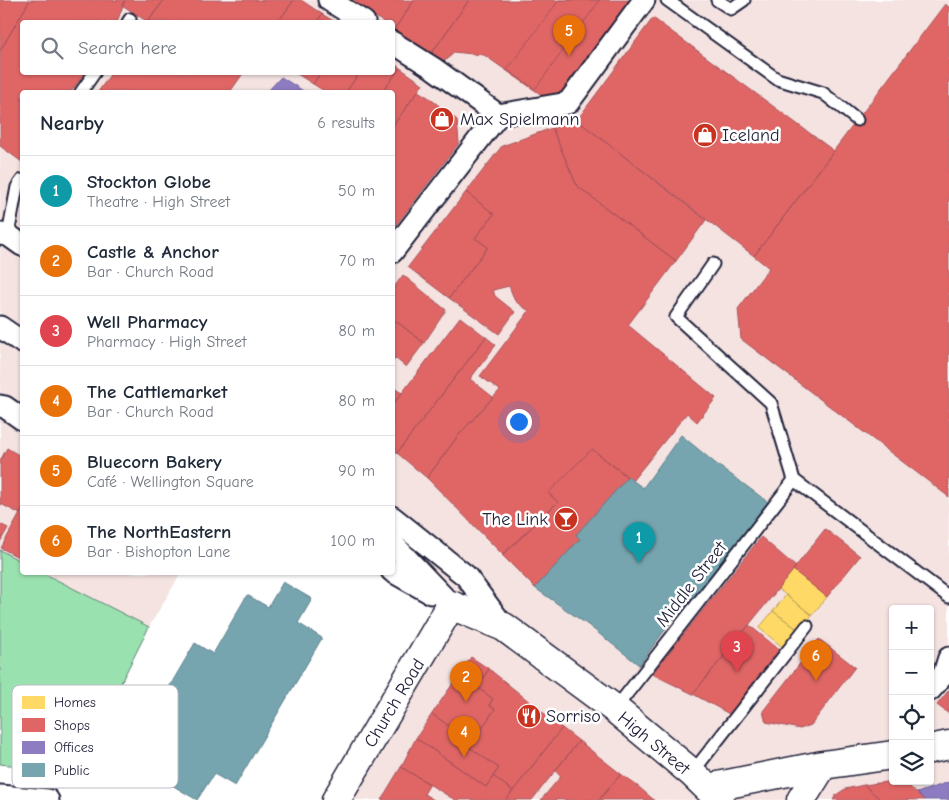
<!DOCTYPE html>
<html lang="en">
<head>
<meta charset="utf-8">
<style>
  :root { --surface:#fff; --page:#f2f2f3; --text:#1f2937; --muted:#747a83; --line:#e0e1e3; --accent:#d93025 }
  body { margin:0; font-family:"Comic Neue",sans-serif; background:var(--page); color:var(--text) }
  .controls { position:absolute; right:15px; bottom:15px; display:grid; overflow:hidden; border-radius:5px; box-shadow:0 1px 4px #0004 }
  .controls button { width:45px; height:45px; display:grid; place-items:center; padding:0; border:0; border-bottom:1px solid var(--line); background:var(--surface); color:var(--text); font:25px sans-serif }
  .you { position:absolute; left:518px; top:421px; width:18px; height:18px; margin:-12px; border:4px solid #fff; border-radius:50%; background:#1a73e8; box-shadow:0 0 0 8px #1a73e833 }
  .badge { display:grid; place-items:center; width:32px; height:32px; border-radius:50%; background:var(--accent); color:#fff; font-size:16px; font-weight:700 }
  .pin { position:absolute; translate:-50% -41px; filter:drop-shadow(0 1px 2px #0008) }
  .pin::after { content:''; position:absolute; top:26px; width:18px; height:15px; background:inherit; clip-path:polygon(0 0,100% 0,50% 100%) }
  .list { margin:0; padding:0; list-style:none }
  h2 { display:flex; justify-content:space-between; align-items:center; height:65px; margin:0; padding:0 20px; font-size:21px }
  h2 small { font-size:16px; font-weight:400; color:var(--muted) }
  .list li { display:grid; grid-template-columns:32px 1fr auto; gap:15px; align-items:center; box-sizing:border-box; height:70px; padding:0 20px; border-top:1px solid var(--line) }
  .list b { display:block; font-size:19px; white-space:nowrap }
  .list p { margin:0; font-size:16px; white-space:nowrap; color:var(--muted) }
  .list em { font-size:16px; font-style:normal; color:var(--muted) }
  .icon { flex:none; width:28px; height:28px; fill:none; stroke:currentColor; stroke-width:2; stroke-linecap:round; stroke-linejoin:round }
  .map { position:relative; flex:none; width:949px; height:800px; overflow:hidden }
  .search { position:absolute; background:var(--surface); box-shadow:0 1px 4px #0004; left:20px; top:20px; width:375px; height:55px; display:flex; align-items:center; gap:12px; box-sizing:border-box; padding:0 18px; border-radius:5px; color:var(--muted); font-size:19px }
  .panel { position:absolute; background:var(--surface); box-shadow:0 1px 4px #0004; left:20px; top:90px; width:375px; height:485px; border-radius:5px }
  .map>svg:first-child { display:block }
</style>
</head>
<body>
<div class="map">
<svg width="949" height="800" viewBox="0 0 949 800">
  <rect width="100%" height="100%" fill="#fff"/>
  <filter id="ink" filterUnits="userSpaceOnUse"><feTurbulence type="fractalNoise" baseFrequency=".02" numOctaves="2"/><feDisplacementMap in="SourceGraphic" scale="10" xChannelSelector="R" yChannelSelector="G"/><feConvolveMatrix kernelMatrix="1 2 1 2 8 2 1 2 1" color-interpolation-filters="sRGB"/></filter>
  <g filter="url(#ink)">
    <path fill="#f4e3e1" fill-rule="evenodd" d="M 0,0 L 949,0 L 949,800 L 336,800 L 458,608 L 393,571 L 392,92 L 22,92 L 22,562 L 0,550 ZM 22,22 L 392,22 L 392,72 L 22,72 ZM 893,609 L 930,609 L 930,781 L 893,781 Z
      M 43,573 L 181,573 L 149,627 Z"/>
    <path fill="#99e1af" stroke="#5e8275" d="M 0,550 L 22,562 L 22,572 L 43,573 L 149,627 L 76,772 L 0,764 Z"/>
    <path fill="#ffd966" stroke="#bda259" d="M 793,570 L 827,597 L 812,615 L 778,589 Z
      M 786,595 L 812,615 L 800,631 L 773,611 Z
      M 773,611 L 800,631 L 785,649 L 759,628 Z"/>
    <path fill="#e06666" stroke="#a75259" d="M 0,0 L 30,0 L 0,51 Z
      M 30,0 L 125,0 L 117,22 L 22,22 L 22,72 L 85,72 L 71,92 L 22,92 L 22,162 L 0,146 L 0,51 Z
      M 125,0 L 164,0 L 148,22 L 122,5 Z
      M 164,0 L 294,0 L 278,22 L 147,22 Z
      M 294,0 L 301,0 L 322,14 L 317,22 L 278,22 Z
      M 350,0 L 414,0 L 394,30 L 392,29 L 392,22 L 383,22 Z
      M 414,0 L 469,0 L 431,54 L 394,30 Z
      M 469,0 L 636,0 L 572,89 L 546,98 L 484,55 L 453,52 L 448,59 L 442,61 L 431,54 Z
      M 559,0 L 600,0 L 535,89 L 507,70 Z
      M 945,4 L 949,7 L 949,497 L 741,339 L 738,309 L 769,268 L 754,256 Z
      M 322,14 L 335,22 L 317,22 Z
      M 653,18 L 834,151 L 754,256 L 577,120 Z
      M 392,62 L 400,68 L 382,92 L 346,92 L 360,72 L 392,72 Z
      M 400,68 L 423,84 L 392,127 L 392,92 L 382,92 Z
      M 112,72 L 244,72 L 230,92 L 98,92 Z
      M 294,72 L 321,72 L 313,84 Z
      M 321,72 L 360,72 L 346,92 L 326,92 L 313,84 Z
      M 418,91 L 428,97 L 457,120 L 459,143 L 392,230 L 392,127 Z
      M 577,120 L 706,220 L 676,261 L 577,186 L 552,128 Z
      M 552,128 L 577,186 L 676,261 L 628,325 L 716,398 L 697,422 L 687,413 L 632,481 L 592,449 L 548,493 L 558,502 L 503,555 L 427,478 L 457,437 L 500,390 L 480,376 L 529,311 L 515,301 L 509,286 L 493,290 L 495,296 L 515,312 L 499,334 L 449,298 L 488,247 L 475,238 L 494,214 L 466,192 L 502,146 Z
      M 466,192 L 494,214 L 475,238 L 488,247 L 449,298 L 408,267 Z
      M 403,275 L 446,310 L 424,343 L 392,318 L 392,290 Z
      M 460,317 L 486,337 L 397,453 L 392,450 L 392,406 Z
      M 392,318 L 424,343 L 406,367 L 395,358 L 392,361 Z
      M 486,337 L 496,345 L 470,379 L 493,397 L 457,437 L 427,478 L 397,453 Z
      M 392,387 L 402,393 L 392,406 Z
      M 7,448 L 22,457 L 22,510 L 20,514 L 1,504 L 0,506 L 0,461 Z
      M 592,449 L 628,477 L 576,535 L 580,539 L 535,588 L 502,555 L 558,502 L 548,493 Z
      M 22,510 L 22,559 L 1,548 Z
      M 0,524 L 8,528 L 0,542 Z
      M 825,529 L 860,556 L 827,597 L 793,570 Z
      M 761,537 L 796,567 L 778,589 L 693,694 L 652,674 Z
      M 749,625 L 781,651 L 731,715 L 693,694 Z
      M 819,639 L 855,667 L 811,725 L 800,729 L 766,722 L 763,711 Z
      M 471,657 L 489,669 L 477,687 L 493,699 L 489,705 L 495,709 L 472,742 L 432,714 Z
      M 489,669 L 562,728 L 513,791 L 493,776 L 499,768 L 469,747 L 495,709 L 489,705 L 493,699 L 477,687 Z
      M 949,690 L 949,714 L 937,705 Z
      M 432,714 L 472,742 L 469,747 L 499,768 L 486,787 L 416,738 Z
      M 562,728 L 579,741 L 532,800 L 506,800 Z
      M 416,738 L 486,787 L 493,776 L 513,791 L 506,800 L 455,800 L 401,767 Z
      M 579,741 L 621,774 L 599,800 L 541,800 L 561,776 L 555,771 Z
      M 401,767 L 430,784 L 424,794 L 434,800 L 381,800 Z
      M 621,774 L 640,788 L 654,800 L 599,800 Z
      M 893,781 L 903,781 L 925,800 L 881,800 L 864,785 Z
      M 864,785 L 881,800 L 833,800 L 836,795 L 845,789 Z"/>
    <path fill="#8e7cc3" stroke="#6e619a" d="M 281,77 L 305,92 L 267,92 Z
      M 949,782 L 949,800 L 925,800 L 917,793 Z"/>
    <path fill="#76a5af" stroke="#5d7e8c" d="M 681,435 L 715,463 L 768,502 L 683,613 L 679,611 L 639,665 L 588,625 L 535,588 L 580,539 L 576,535 L 628,477 L 643,488 Z
      M 283,582 L 312,599 L 298,623 L 322,638 L 235,786 L 214,774 L 197,800 L 155,775 L 151,782 L 107,756 L 132,713 L 148,723 L 195,643 L 213,654 L 247,595 L 268,607 Z"/>
    <g fill="none" stroke-linecap="round" stroke-linejoin="round">
      <g stroke="#22223b" stroke-width="15">
        <path id="lane" d="M 667,0 L 777,79 L 823,93 L 857,120
          M 717,0 L 731,9 L 744,0
          M 128,22 L 130,19
          M 81,92 L 95,72
          M 8,235 L 17,187 L 22,180
          M 713,264 L 676,317 L 771,403 L 794,480 L 949,597
          M 615,709 L 794,480
          M 692,773 L 807,626"/>
      </g>
      <g stroke="#22223b" stroke-width="25">
        <path id="street" d="M 329,0 L 364,22
          M 392,42 L 433,68 L 498,115 L 568,103 L 644,0
          M 0,234 L 8,235 L 22,245
          M 392,252 L 498,115
          M 0,327 L 22,342
          M 0,406 L 5,407 L 22,419
          M 392,517 L 466,576 L 504,627
          M 392,543 L 451,605
          M 392,571 L 431,593
          M 930,690 L 944,674 L 949,658
          M 0,796 L 48,800"/>
      </g>
      <g stroke="#22223b" stroke-width="31">
        <path id="secondary" d="M 930,749 L 949,745
          M 708,788 L 823,765 L 893,755
          M 336,800 L 451,605 L 504,627 L 615,709 L 692,773 L 720,800
          M 801,800 L 823,765"/>
      </g>
      <use href="#lane" stroke="#fff" stroke-width="11"/>
      <use href="#street" stroke="#fff" stroke-width="21"/>
      <use href="#secondary" stroke="#fff" stroke-width="28"/>
    </g>
  </g>
  <defs>
    <g id="shop-disc" transform="scale(1.25)"><circle r="9.5" fill="#c8321e" stroke="#fff"/><path d="M-5-2.5h2.3a2.7 3.5 0 0 1 5.4 0H5L5.5 6h-11ZM-1.5-2.5h3a1.5 2.3 0 0 0-3 0Z" fill="#fff"/></g>
    <g id="bar-disc" transform="scale(1.25)"><circle r="9.5" fill="#c8321e" stroke="#fff"/><path d="M-6-5H6L.8 .8V4.5H3.5V6h-7V4.5H-.8V.8Z" fill="#fff"/></g>
    <g id="restaurant-disc" transform="scale(1.25)"><circle r="9.5" fill="#c8321e" stroke="#fff"/><path d="M-5-6h1v4h1v-4h1v4h1v-4h1v5L-1.5 .5V6h-2V.5L-5-1ZM5-6V6H3V1.5H1.5Q1.5-4 5-6Z" fill="#fff"/></g>
  </defs>
  <g fill-rule="evenodd">
    <use href="#shop-disc" x="442" y="119"/>
    <use href="#shop-disc" x="705" y="135"/>
    <use href="#bar-disc" x="566" y="519"/>
    <use href="#restaurant-disc" x="529" y="716"/>
  </g>
  <g text-anchor="middle" stroke-width="5" stroke-linejoin="round" paint-order="stroke">
    <g font-size="18" fill="#22223b" stroke="#fff" text-anchor="start">
      <text x="460" y="125">Max Spielmann</text>
      <text x="722" y="141">Iceland</text>
      <text x="548" y="525" text-anchor="end">The Link</text>
      <text x="546" y="722">Sorriso</text>
    </g>
    <g font-size="18" fill="#22223b" stroke="#fff">
      <text transform="translate(691 584) rotate(-52)" y="6">Middle Street</text>
      <text transform="translate(394 703) rotate(-59)" y="6">Church Road</text>
      <text transform="translate(654 743) rotate(40)" y="6">High Street</text>
    </g>
  </g>
  <rect x="12" y="685" width="166" height="103" rx="8" fill="#fff" stroke="#bdbdc4" stroke-width="1"/>
  <rect x="22" y="696" width="23" height="13" fill="#ffd966"/>
  <rect x="22" y="718" width="23" height="14" fill="#e06666"/>
  <rect x="22" y="741" width="23" height="13" fill="#8e7cc3"/>
  <rect x="22" y="763" width="23" height="14" fill="#76a5af"/>
  <g font-size="14" fill="#22223b">
    <text x="54" y="707">Homes</text>
    <text x="54" y="730">Shops</text>
    <text x="54" y="752">Offices</text>
    <text x="54" y="775">Public</text>
  </g>
</svg>
<div class="controls">
<button>+</button>
<button>−</button>
<button><svg class="icon" aria-label="locate" viewBox="0 0 24 24"><circle cx="12" cy="12" r="6"/><path d="M12 2v4M12 18v4M2 12h4M18 12h4"/></svg></button>
<button><svg class="icon" aria-label="layers" viewBox="0 0 24 24"><path d="M12 4l9 5-9 5-9-5zM3 14l9 5 9-5"/></svg></button>
</div>
<div class="you"></div>
<div class="pin badge" style="left:639px;top:563px;background:#0f9aa8">1</div>
<div class="pin badge" style="left:466px;top:702px;background:#e8710a">2</div>
<div class="pin badge" style="left:737px;top:672px;background:#e0444e">3</div>
<div class="pin badge" style="left:464px;top:757px;background:#e8710a">4</div>
<div class="pin badge" style="left:569px;top:56px;background:#e8710a">5</div>
<div class="pin badge" style="left:816px;top:681px;background:#e8710a">6</div>
<div class="search"><svg class="icon" aria-label="search" viewBox="0 0 24 24"><circle cx="10" cy="10" r="6"/><path d="M15 15l6 6"/></svg>Search here</div>
<section class="panel">
<h2>Nearby<small>6 results</small></h2>
<ul class="list">
<li><span class="badge" style="background:#0f9aa8">1</span><div><b>Stockton Globe</b><p>Theatre · High Street</p></div><em>50 m</em></li>
<li><span class="badge" style="background:#e8710a">2</span><div><b>Castle &amp; Anchor</b><p>Bar · Church Road</p></div><em>70 m</em></li>
<li><span class="badge" style="background:#e0444e">3</span><div><b>Well Pharmacy</b><p>Pharmacy · High Street</p></div><em>80 m</em></li>
<li><span class="badge" style="background:#e8710a">4</span><div><b>The Cattlemarket</b><p>Bar · Church Road</p></div><em>80 m</em></li>
<li><span class="badge" style="background:#e8710a">5</span><div><b>Bluecorn Bakery</b><p>Café · Wellington Square</p></div><em>90 m</em></li>
<li><span class="badge" style="background:#e8710a">6</span><div><b>The NorthEastern</b><p>Bar · Bishopton Lane</p></div><em>100 m</em></li>
</ul>
</section>
</div>
</body>
</html>
